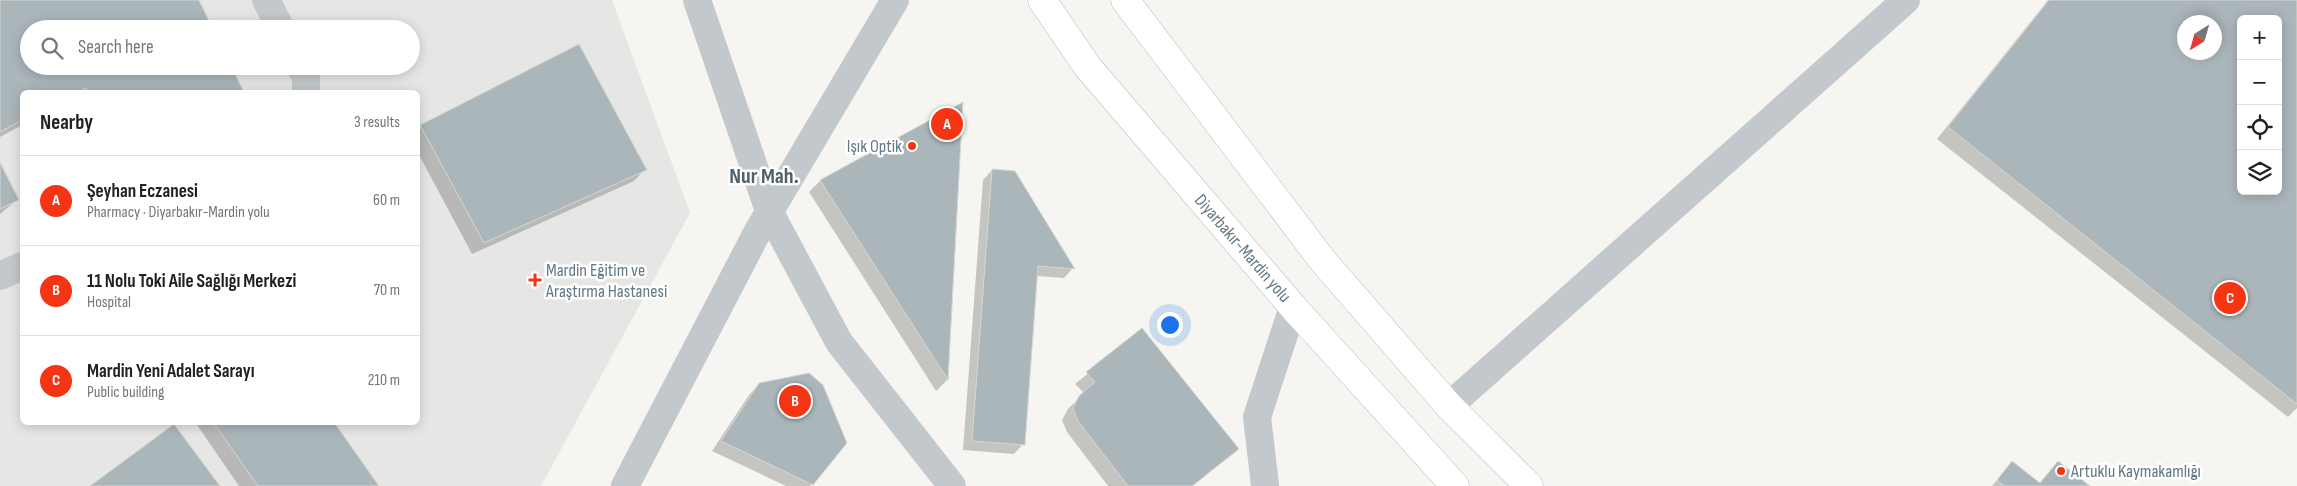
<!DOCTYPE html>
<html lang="en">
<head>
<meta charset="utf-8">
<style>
  :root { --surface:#fff; --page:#f6f6f6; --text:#222; --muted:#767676; --line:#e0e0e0; --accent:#f43413 }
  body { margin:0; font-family:"Sofia Sans Condensed",sans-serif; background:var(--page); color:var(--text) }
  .controls { position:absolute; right:15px; top:15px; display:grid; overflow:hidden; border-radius:8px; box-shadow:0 2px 12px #0003 }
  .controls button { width:45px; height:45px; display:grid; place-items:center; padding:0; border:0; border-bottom:1px solid var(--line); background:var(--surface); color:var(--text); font:25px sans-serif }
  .compass { position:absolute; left:2177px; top:15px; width:45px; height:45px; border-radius:50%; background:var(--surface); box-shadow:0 2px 12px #0003; rotate:217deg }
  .you { position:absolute; left:1169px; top:324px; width:18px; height:18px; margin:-12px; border:4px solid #fff; border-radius:50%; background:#1a73e8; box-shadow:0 0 0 8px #1a73e833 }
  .badge { display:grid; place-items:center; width:32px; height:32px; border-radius:50%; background:var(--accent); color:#fff; font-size:16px; font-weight:700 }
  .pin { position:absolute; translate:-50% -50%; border:2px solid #fff; box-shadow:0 1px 5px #0006 }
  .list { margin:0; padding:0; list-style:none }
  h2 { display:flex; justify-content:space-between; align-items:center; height:65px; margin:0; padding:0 20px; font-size:21px }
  h2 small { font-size:16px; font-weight:400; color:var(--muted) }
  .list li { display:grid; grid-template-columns:32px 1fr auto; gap:15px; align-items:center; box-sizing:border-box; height:90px; padding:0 20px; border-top:1px solid var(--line) }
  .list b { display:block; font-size:19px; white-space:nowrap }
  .list p { margin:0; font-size:16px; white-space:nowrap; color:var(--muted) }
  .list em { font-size:16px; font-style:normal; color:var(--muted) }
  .icon { flex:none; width:28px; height:28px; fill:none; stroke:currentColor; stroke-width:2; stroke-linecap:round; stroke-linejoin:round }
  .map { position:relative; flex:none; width:2297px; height:486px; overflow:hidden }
  .search { position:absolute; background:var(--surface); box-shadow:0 2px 12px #0003; left:20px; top:20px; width:400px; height:55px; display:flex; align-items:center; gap:12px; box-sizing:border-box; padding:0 18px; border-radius:28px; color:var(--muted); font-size:19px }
  .panel { position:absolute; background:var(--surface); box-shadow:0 2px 12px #0003; left:20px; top:90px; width:400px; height:335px; border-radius:8px }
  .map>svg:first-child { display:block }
</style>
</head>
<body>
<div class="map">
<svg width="2297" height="486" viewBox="0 0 2297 486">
  <rect width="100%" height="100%" fill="#f6f5f1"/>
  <path fill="#e6e7e5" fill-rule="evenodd" d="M 0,0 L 612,0 L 690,213 L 541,486 L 0,486 ZM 29,29 L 411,29 L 411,66 L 29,66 ZM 22,92 L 418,92 L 418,422 L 22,422 Z"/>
  <path fill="#0003" fill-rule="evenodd" d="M 0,0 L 197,0 L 29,29 L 29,66 L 242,91 L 22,92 L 22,125 L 0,137 Z
    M 2048,0 L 2297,0 L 2297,408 L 2288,417 L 1937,139 ZM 2241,19 L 2278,19 L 2278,191 L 2241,191 ZM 2184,22 L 2214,22 L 2214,52 L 2184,52 Z
    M 579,46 L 645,169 L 634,181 L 472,254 L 418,153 L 418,129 Z
    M 962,105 L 947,380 L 936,391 L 809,192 L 820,181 Z
    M 0,165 L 18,199 L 0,214 Z
    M 992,170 L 1073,268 L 1064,278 L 1036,276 L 1023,444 L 1014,454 L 963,450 L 983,180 Z
    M 1142,330 L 1237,449 L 1193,486 L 1108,486 L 1067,432 L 1062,420 L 1068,409 L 1084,393 L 1075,384 Z
    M 759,384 L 812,484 L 810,486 L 786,486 L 712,451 L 749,395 Z
    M 195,422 L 332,422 L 377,486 L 239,486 Z
    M 2012,463 L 2039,484 L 2058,463 L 2088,486 L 1992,486 Z"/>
  <path fill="#abb6ba" stroke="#d7d7d4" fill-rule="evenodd" d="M 0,0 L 199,0 L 213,29 L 29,29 L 29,66 L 231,66 L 244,92 L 88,92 L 86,88 L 78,92 L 22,92 L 22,120 L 0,132 Z
    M 2049,0 L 2297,0 L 2297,404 L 1948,127 ZM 2241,19 L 2278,19 L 2278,191 L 2241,191 ZM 2184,22 L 2214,22 L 2214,52 L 2184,52 Z
    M 579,44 L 647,170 L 484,243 L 420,125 Z
    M 963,102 L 948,380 L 820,180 Z
    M 0,162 L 19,200 L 0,209 Z
    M 992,169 L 1015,171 L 1075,269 L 1038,266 L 1025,445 L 972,441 Z
    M 1142,328 L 1239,449 L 1192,486 L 1128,486 L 1078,421 L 1073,408 L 1079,396 L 1095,382 L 1086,372 Z
    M 809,373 L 823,385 L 847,443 L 813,485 L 721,441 L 759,383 Z
    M 213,422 L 334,422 L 379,486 L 258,486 Z
    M 174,424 L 220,486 L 90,486 Z
    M 2012,461 L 2040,483 L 2058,461 L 2090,486 L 2004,486 L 1997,480 Z"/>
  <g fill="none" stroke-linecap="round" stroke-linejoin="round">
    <g stroke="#b7bbbe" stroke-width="29">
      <path id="highway" d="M 1042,0 L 1087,66 L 1293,307 L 1455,486
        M 1125,0 L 1323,261 L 1449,406 L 1529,486"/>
    </g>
    <path stroke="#c2c8cb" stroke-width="28" d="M 266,0 L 281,29
      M 697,0 L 769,211 L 839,342 L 952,486
      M 300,66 L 306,77 L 306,92
      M 0,276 L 22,266
      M 1449,406 L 1906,0
      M 1265,485 L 1257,417 L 1293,307
      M 625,486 L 758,231 L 895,0"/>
    <use href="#highway" stroke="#fff" stroke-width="28"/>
  </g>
  <g fill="#f43413" stroke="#fff" stroke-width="2">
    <circle cx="912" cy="146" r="5"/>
    <path d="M532.5 272.5h5v5h5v5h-5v5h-5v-5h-5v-5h5z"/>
    <circle cx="2061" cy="471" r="5"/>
  </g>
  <g text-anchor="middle" stroke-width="5" stroke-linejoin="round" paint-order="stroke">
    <g font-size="18" fill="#617986" stroke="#fff" text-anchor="start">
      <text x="902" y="152" text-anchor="end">Işık Optik</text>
      <text x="546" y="276">Mardin Eğitim ve<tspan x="546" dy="21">Araştırma Hastanesi</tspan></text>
      <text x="2071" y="477">Artuklu Kaymakamlığı</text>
    </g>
    <g font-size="18" fill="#617986" stroke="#fff">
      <text transform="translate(1243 248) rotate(49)" y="6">Diyarbakır-Mardin yolu</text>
    </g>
    <g font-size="22" font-weight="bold" fill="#50616a" stroke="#fff">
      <text x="764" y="183">Nur Mah.</text>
    </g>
  </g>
</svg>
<div class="controls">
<button>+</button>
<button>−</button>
<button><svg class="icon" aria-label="locate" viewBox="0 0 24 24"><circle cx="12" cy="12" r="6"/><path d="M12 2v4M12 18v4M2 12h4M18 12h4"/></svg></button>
<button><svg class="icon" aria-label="layers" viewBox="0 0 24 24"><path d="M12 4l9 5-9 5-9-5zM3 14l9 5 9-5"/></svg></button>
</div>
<svg class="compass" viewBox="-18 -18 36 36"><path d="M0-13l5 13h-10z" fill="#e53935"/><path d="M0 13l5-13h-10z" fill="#767676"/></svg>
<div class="you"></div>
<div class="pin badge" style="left:947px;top:124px">A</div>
<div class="pin badge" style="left:795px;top:401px">B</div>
<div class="pin badge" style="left:2230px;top:298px">C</div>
<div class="search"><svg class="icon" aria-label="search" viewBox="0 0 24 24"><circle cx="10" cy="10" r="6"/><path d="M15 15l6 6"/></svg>Search here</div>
<section class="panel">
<h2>Nearby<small>3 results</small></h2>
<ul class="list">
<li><span class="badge">A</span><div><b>Şeyhan Eczanesi</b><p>Pharmacy · Diyarbakır-Mardin yolu</p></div><em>60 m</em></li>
<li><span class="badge">B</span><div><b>11 Nolu Toki Aile Sağlığı Merkezi</b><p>Hospital</p></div><em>70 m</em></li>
<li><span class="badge">C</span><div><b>Mardin Yeni Adalet Sarayı</b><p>Public building</p></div><em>210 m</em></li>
</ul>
</section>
</div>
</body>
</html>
